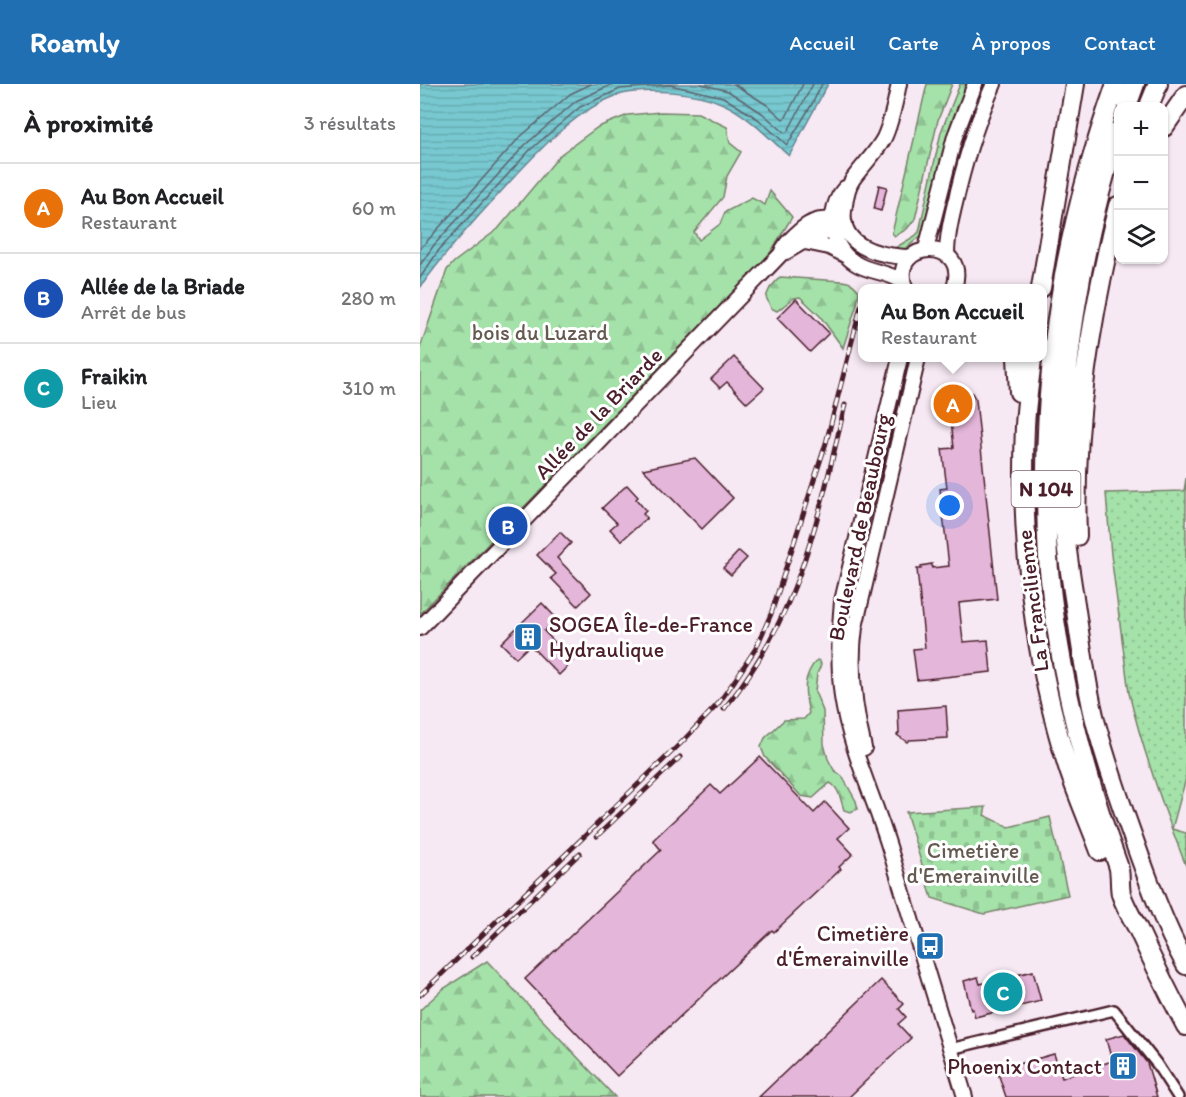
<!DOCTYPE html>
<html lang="fr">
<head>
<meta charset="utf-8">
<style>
  :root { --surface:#fff; --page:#f6f6f6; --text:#202124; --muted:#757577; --line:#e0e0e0; --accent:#1f6fb2 }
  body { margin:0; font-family:Itim,sans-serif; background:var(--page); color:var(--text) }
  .controls { position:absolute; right:18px; top:18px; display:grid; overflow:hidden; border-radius:12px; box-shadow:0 2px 4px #0004 }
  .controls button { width:54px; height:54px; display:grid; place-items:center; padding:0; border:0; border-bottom:2px solid var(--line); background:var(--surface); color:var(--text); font:30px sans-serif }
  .you { position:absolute; left:530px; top:422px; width:21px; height:21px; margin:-15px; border:4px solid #fff; border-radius:50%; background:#1a73e8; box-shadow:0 0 0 9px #1a73e833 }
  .badge { display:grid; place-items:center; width:39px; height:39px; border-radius:50%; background:var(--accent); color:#fff; font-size:20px; font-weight:700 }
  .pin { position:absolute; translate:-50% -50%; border:3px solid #fff; box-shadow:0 2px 6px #0006 }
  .popup { position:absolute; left:438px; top:200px; width:189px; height:78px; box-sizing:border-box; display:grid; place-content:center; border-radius:12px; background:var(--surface); filter:drop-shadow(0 2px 4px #0005); font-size:20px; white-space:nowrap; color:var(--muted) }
  .popup b { font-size:22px; color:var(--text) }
  .popup::after { content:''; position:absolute; left:50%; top:100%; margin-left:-12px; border:12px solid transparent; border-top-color:var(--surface) }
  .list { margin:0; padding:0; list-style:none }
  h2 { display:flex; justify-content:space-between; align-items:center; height:78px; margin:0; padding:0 24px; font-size:26px }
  h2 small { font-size:20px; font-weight:400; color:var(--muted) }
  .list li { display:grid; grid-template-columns:39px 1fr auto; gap:18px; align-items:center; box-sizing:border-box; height:90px; padding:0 24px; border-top:2px solid var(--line) }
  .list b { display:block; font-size:22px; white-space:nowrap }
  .list p { margin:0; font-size:20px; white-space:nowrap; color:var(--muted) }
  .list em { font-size:20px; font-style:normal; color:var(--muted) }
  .icon { flex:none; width:33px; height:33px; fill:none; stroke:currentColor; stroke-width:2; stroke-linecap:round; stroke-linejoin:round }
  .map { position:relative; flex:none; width:766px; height:1013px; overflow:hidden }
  header { display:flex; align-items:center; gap:36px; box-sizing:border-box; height:84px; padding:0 30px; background:var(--accent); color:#fff }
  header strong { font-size:28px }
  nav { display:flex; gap:33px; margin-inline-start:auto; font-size:21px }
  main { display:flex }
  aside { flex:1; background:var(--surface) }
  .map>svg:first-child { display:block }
</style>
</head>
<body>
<header>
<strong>Roamly</strong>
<nav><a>Accueil</a><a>Carte</a><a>À propos</a><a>Contact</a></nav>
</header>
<main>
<aside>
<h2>À proximité<small>3 résultats</small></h2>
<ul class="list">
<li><span class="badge" style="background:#e8710a">A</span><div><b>Au Bon Accueil</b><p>Restaurant</p></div><em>60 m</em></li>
<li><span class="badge" style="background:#1a4fb4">B</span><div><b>Allée de la Briade</b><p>Arrêt de bus</p></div><em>280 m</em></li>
<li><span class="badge" style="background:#0f9aa8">C</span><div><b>Fraikin</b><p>Lieu</p></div><em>310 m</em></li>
</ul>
</aside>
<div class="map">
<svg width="766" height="1013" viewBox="0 0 766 1013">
  <defs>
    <pattern id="grass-dots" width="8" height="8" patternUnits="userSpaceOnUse" patternTransform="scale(1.5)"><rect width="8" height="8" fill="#a4e2a9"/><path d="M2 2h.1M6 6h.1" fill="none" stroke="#8fc192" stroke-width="1.8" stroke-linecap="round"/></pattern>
    <pattern id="forest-firs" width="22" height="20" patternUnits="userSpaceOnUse" patternTransform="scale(1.5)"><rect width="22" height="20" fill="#a4e2a9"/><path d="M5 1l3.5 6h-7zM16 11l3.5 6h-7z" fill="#8fc192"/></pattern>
    <pattern id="cemetery-stones" width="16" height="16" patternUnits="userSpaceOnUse" patternTransform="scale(1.5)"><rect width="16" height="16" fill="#a4e2a9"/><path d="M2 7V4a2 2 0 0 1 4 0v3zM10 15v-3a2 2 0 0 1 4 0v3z" fill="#8fc192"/></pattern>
    <pattern id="water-rules" width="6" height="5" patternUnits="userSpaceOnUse" patternTransform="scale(1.5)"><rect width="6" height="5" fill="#77c8d0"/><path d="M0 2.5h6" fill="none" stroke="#68abb3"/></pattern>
  </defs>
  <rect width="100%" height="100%" fill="#f7e9f4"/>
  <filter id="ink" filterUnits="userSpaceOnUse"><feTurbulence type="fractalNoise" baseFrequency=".0167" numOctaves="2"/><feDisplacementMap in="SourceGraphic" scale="12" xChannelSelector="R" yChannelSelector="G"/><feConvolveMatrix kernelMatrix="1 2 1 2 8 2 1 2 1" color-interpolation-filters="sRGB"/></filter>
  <g filter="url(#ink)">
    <path fill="url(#grass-dots)" stroke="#77806a" stroke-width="1.5" d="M 540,0 L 548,0 L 531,45 L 503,150 L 485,165 L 475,166 L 475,164 L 495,152 L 499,148 L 521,48 Z
      M 561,0 L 568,0 L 524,142 L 518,141 L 537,63 Z
      M 766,394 L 766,694 L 752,745 L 766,749 L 766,782 C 744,726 723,668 709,609 L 691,471 L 686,409 L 764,407 Z"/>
    <path fill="url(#forest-firs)" stroke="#77806a" stroke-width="1.5" d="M 507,0 L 532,0 L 518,36 L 495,135 L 487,145 L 475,152 L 472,149 Z
      M 241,28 L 278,29 L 307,43 L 310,59 L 321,68 L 307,92 L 303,113 L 274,148 L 279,156 L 300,140 L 305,128 L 332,114 L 345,121 L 350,107 L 372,133 L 349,171 L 0,530 L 0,264 L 27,186 L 34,178 L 78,145 L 141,70 L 178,43 L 208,31 Z
      M 360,193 L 422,197 C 431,198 433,200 439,207 L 437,220 L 423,264 L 400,232 L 380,213 L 374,214 L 357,227 L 351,224 L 346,213 L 350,204 Z
      M 397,576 L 400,577 L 401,581 L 397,590 L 395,608 L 403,627 L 404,660 L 408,675 L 414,686 L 422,692 L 436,717 L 438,725 L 430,728 L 424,726 C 421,717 419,703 410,699 L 393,714 L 381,712 L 345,673 L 341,663 L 345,654 L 364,636 L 384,635 L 389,629 C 384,608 382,592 397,576 Z
      M 67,877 L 82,893 L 195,1013 L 0,1013 L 0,926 L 23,905 Z"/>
    <path fill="url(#cemetery-stones)" stroke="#77806a" stroke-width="1.5" d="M 566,723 L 564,731 L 589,743 L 630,733 L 648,811 L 564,830 L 512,814 L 486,728 Z"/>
    <path fill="url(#water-rules)" stroke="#65848e" stroke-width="1.5" d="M 0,0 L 408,0 L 369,72 C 349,54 326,29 301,19 C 276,8 228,4 202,10 C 155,23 108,78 76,113 C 49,142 23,171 0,204 Z"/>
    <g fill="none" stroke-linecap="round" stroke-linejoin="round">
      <path stroke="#5c636d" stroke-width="1.5" d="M 281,0 L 308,7 L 342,29 L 365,49 L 368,47 L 393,0
        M 314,0 L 347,21 L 363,35 L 366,33 L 383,0
        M 0,165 L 99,54 L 150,10 L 171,0
        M 0,181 L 14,161 L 105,61 L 156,17 L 193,0
        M 0,194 L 19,166 L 110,66 L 160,23 L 200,5 L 250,1 L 303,13 L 338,35 L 367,61 L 392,20 L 402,0"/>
    </g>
    <path fill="#e4b6d9" stroke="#4a1f2b" stroke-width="1.5" d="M 459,101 L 467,103 L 461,127 L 454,125 Z
      M 376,215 L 409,249 L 390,268 L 357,234 Z
      M 314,273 L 344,304 L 327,319 L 307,298 L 300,304 L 291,295 Z
      M 543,305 L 552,309 L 556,316 L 577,515 L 539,519 L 543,558 L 568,556 L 571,588 L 497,596 L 493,565 L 505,564 L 497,485 L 501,485 L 501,482 L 512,480 L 512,484 L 529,482 L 520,405 L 527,404 L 522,365 L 534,364 L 529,317 L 534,308 Z
      M 275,374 L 313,414 L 282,445 L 223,385 Z
      M 207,401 L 218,413 L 216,415 L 226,427 L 223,430 L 227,434 L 201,457 L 190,445 L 197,439 L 182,424 Z
      M 140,448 L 151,459 L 137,474 L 171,509 L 158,522 L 131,494 L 136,490 L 117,471 Z
      M 319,467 L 327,474 L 311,491 L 303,484 Z
      M 122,519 L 137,535 L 124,547 L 153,577 L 139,591 L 110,561 L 96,574 L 81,559 Z
      M 526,622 L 528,654 L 489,656 L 487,658 L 477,651 L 479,649 L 478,626 Z
      M 340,673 L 394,729 L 405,718 L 429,744 L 418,754 L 433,770 L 419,783 L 421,785 L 354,848 L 352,846 L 197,992 L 105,895 L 241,766 L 233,756 L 291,701 L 300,710 Z
      M 613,887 L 621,917 L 555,933 L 553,925 L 551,926 L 544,897 L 558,893 L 560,900 Z
      M 461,896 L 484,920 L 479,925 L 486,933 L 478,940 L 491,954 L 429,1013 L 339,1013 Z
      M 704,950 L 727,979 L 737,1013 L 586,1013 L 577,986 L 634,970 L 642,994 L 692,977 L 686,955 Z"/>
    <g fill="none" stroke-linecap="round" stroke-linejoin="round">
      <g stroke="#4a1f2b" stroke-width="14">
        <path id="street" d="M 530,965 L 694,926 L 736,979 L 758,1013"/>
      </g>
      <g stroke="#4a1f2b" stroke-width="18">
        <path id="secondary" d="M 479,0 C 475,18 472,37 464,54 C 456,69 443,81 433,95 C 428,102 426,113 425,121 C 415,163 460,172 490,173
          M 425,104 C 405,126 410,163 435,179 C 450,189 468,187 483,198
          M 385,158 L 409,163 L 425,171
          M 506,165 L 535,52 L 555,0
          M 366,168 L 388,155 L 421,142
          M 527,171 C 527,149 533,128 538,107 C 547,70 558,34 574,0
          M 485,203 C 468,155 551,152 534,204
          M 480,274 L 422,517 C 419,549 418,581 422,613 C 430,666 456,717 471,769 C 496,850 520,932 545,1013
          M 0,544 L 361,170 C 364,161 370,156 376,150 C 392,135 404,132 425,140
          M 444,664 C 434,623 429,584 435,543 L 498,274"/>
      </g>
      <g stroke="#4a1f2b" stroke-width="22">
        <path id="highway" d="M 696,0 C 650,129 627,251 626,388 C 626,421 626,454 629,486 C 639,587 663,686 698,781 C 701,790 699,800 701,810 C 705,822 712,834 718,845 C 733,878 749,910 766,942
          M 707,22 L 715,0
          M 729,22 L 738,0
          M 744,43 L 766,11
          M 698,47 C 661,163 641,285 642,407 C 643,445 649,482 655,520 C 661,560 666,601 676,640 C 686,676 698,712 711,748 C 727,793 743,839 766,881
          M 621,204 L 655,0
          M 597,274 L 599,308
          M 612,274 C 610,296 606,319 605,342 C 600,454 614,579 649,686 C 658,713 670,740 680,767
          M 657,452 C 653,340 671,231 698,122"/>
      </g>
      <use href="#street" stroke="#fff" stroke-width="9"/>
      <use href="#secondary" stroke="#fff" stroke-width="14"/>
      <use href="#highway" stroke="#fff" stroke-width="18"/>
      <g stroke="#4a1f2b" stroke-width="5">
        <path id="rail" d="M 304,625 C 380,531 398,435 425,321
          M 177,752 L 260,673
          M 52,873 L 160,769
          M 0,911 L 262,658 L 298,620 L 315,596 L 336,564 L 351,530 L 406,359 L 441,222"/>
      </g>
      <use href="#rail" stroke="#fff" stroke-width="3" stroke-dasharray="9" stroke-linecap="butt"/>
    </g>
  </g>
  <defs>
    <g id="building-square" transform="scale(1.5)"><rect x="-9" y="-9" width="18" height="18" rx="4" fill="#1f6fb2" stroke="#fff"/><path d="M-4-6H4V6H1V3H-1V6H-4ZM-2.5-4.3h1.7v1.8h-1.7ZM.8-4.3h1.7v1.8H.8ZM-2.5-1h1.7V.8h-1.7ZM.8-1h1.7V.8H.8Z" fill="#fff"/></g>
    <g id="bus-square" transform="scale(1.5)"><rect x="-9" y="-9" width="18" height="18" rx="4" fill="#1f6fb2" stroke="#fff"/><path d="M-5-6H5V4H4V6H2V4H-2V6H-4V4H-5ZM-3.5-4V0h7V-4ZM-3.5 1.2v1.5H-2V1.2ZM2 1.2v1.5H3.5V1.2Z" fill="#fff"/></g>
  </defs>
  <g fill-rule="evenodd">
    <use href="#building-square" x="108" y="553"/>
    <use href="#bus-square" x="510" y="862"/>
    <use href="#building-square" x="703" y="982"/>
  </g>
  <g text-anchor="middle" stroke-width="6" stroke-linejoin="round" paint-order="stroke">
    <rect fill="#fff" stroke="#80626b" stroke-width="1.5" x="591.5" y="387" width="69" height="36" rx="4.5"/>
    <g font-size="21" font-weight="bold" fill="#4a1f2b">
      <text x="626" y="412">N 104</text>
    </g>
    <g font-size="22" fill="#655a51" stroke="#fff">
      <text x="120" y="256">bois du Luzard</text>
      <text x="553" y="774">Cimetière<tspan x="553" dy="25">d'Emerainville</tspan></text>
    </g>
    <g font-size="22" fill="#4a1f2b" stroke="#fff">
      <text transform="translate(178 329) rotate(-46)" y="8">Allée de la Briarde</text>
      <text transform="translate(439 443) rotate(-78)" y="8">Boulevard de Beaubourg</text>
      <text transform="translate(612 517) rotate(-97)" y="8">La Francilienne</text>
    </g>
    <g font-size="22" fill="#4a1f2b" stroke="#fff" text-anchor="end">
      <text x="129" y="548" text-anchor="start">SOGEA Île-de-France<tspan x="129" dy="25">Hydraulique</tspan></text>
      <text x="489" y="857">Cimetière<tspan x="489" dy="25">d'Émerainville</tspan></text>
      <text x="682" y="990">Phoenix Contact</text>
    </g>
  </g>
</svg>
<div class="controls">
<button>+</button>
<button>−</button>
<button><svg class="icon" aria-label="layers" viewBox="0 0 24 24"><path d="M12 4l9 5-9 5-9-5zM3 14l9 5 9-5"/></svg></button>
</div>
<div class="you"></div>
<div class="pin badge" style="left:533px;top:320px;background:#e8710a">A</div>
<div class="popup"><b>Au Bon Accueil</b>Restaurant</div>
<div class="pin badge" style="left:88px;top:442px;background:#1a4fb4">B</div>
<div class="pin badge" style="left:583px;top:908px;background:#0f9aa8">C</div>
</div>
</main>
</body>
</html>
